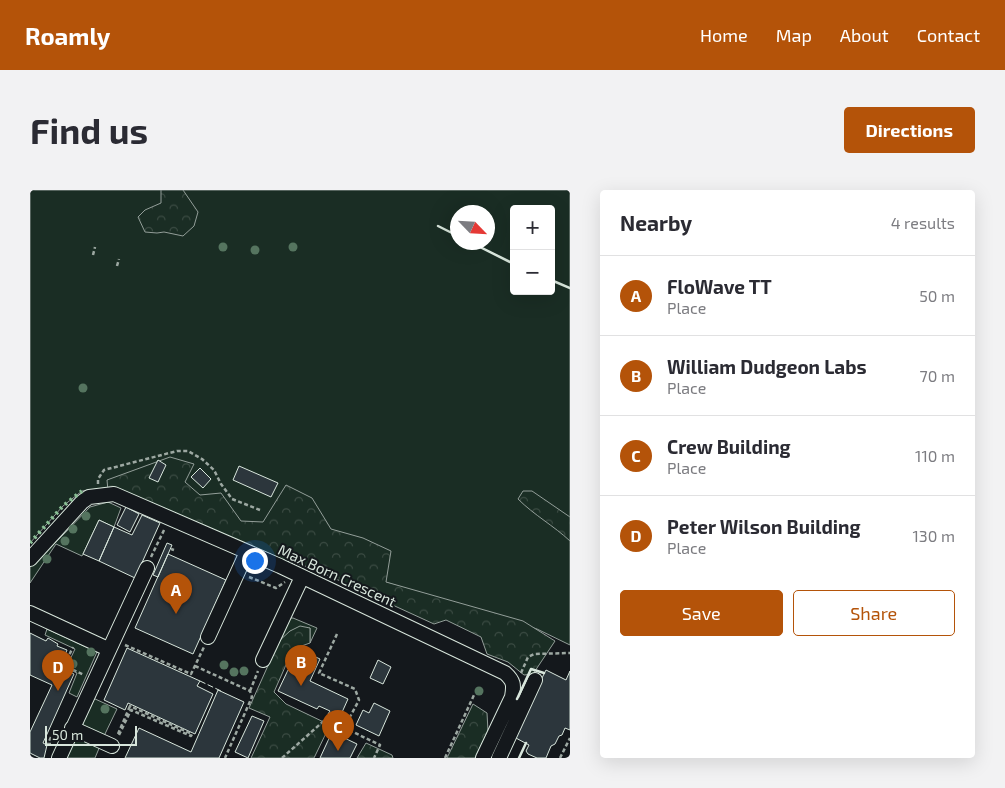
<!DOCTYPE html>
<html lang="en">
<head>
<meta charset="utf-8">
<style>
  :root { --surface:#fff; --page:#f2f2f3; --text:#2b2b33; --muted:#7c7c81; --line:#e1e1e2; --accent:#b45309 }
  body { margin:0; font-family:"Exo 2",sans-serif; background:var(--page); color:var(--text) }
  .controls { position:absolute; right:15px; top:15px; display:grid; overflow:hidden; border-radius:5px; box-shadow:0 5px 20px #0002 }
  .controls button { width:45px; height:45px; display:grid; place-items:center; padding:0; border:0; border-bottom:1px solid var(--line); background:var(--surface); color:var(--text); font:25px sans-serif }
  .compass { position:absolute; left:420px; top:15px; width:45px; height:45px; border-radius:50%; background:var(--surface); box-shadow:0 5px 20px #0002; rotate:115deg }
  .scale { position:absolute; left:15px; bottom:12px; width:92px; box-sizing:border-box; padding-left:5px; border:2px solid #d8e6dc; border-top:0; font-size:14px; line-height:18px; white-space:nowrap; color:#d8e6dc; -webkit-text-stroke:4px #14181c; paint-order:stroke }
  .you { position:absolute; left:224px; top:370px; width:18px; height:18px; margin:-12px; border:4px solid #fff; border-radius:50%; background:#1a73e8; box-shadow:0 0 0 8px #1a73e833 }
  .badge { display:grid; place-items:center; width:32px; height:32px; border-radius:50%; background:var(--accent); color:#fff; font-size:16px; font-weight:700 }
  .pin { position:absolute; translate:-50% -41px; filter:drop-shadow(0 1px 2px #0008) }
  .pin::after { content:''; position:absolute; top:26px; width:18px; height:15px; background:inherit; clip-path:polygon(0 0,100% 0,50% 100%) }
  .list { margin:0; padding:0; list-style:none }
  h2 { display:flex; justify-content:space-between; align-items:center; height:65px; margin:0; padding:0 20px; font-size:21px }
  h2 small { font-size:16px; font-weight:400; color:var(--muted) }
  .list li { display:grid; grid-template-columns:32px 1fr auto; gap:15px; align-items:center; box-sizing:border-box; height:80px; padding:0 20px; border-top:1px solid var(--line) }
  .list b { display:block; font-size:19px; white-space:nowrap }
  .list p { margin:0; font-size:16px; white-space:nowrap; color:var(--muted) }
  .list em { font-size:16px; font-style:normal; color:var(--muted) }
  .actions { display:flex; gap:10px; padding:15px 20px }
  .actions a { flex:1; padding:11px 0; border:1px solid var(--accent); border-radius:5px; text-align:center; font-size:18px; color:var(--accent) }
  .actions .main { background:var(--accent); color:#fff }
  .map { position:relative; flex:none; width:540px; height:568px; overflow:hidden; border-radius:5px }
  header { display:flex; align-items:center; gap:30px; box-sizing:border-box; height:70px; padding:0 25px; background:var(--accent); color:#fff }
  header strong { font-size:24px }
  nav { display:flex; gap:28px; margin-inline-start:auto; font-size:18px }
  .intro { display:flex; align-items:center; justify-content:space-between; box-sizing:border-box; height:120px; padding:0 30px }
  h1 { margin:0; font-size:35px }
  .button { padding:12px 22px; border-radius:5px; background:var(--accent); color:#fff; font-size:18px; font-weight:700 }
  main { display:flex; gap:30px; padding:0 30px }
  aside { flex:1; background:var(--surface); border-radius:5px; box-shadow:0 5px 20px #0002 }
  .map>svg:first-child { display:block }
</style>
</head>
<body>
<header>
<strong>Roamly</strong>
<nav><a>Home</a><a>Map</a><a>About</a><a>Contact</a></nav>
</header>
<div class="intro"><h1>Find us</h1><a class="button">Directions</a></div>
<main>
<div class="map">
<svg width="540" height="568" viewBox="0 0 540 568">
  <defs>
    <pattern id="forest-crowns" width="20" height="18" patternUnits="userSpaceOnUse" patternTransform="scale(1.25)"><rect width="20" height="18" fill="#1a2d24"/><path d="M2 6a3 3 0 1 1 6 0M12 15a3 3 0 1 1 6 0" fill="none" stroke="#3b4b43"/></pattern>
  </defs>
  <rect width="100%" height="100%" fill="#14181c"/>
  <path fill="#1a2d24" stroke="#939e99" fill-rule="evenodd" d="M 0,0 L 540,0 L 540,455 L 507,439 L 287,371 L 144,318 L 75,298 L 52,301 L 33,316 L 0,353 ZM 484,19 L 521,19 L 521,101 L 484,101 ZM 428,22 L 458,22 L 458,52 L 428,52 Z
    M 78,312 L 91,318 L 84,337 L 69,330 L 52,366 L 26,354 L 0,393 L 0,375 L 30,348 L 60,317 Z
    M 260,428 L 263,428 L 287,438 L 280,453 L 280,438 L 249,451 Z
    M 17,439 L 67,462 L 47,507 L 39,503 L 47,483 L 36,478 L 45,459 L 15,445 Z
    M 63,508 L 87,519 L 74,546 L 53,536 L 52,531 Z
    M 47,549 L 49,549 L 70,556 L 65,568 L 36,568 L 44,550 Z"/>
  <path fill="url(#forest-crowns)" stroke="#939e99" d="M 131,0 L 153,0 L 168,22 L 164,36 L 153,46 L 134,42 L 127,43 L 115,42 L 108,27 L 115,20 L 131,13 Z
    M 140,267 L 164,274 L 155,292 L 170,305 L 191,303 L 211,331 L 233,332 L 256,295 L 282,308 L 301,339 L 333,348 L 361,361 L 356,392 L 493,431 L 525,451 L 503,484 L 494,485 L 478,472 L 457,464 L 451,447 L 416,430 L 404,434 L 282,378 L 253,370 L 78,301 L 77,290 Z
    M 493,301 L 502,301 L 540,327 L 540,351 C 524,336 504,325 488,309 Z
    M 270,436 L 280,438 L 280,453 L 263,459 L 244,502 L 256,514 L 300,535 L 284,568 L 221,568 L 240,527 L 219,518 L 249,451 L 260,441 Z
    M 443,514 L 457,523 L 458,541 L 445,568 L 417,568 Z
    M 336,553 L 362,565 L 363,568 L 327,568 Z"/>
  <path fill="#2c363c" stroke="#d8e6dc" d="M 128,270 L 136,275 L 128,292 L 119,288 Z
    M 209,276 L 248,293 L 241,307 L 203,290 Z
    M 170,278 L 181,289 L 173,298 L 161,287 Z
    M 96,317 L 109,324 L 100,342 L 87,335 Z
    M 112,325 L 130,333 L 105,388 L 69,371 L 84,337 L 102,345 Z
    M 69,330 L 84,337 L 69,371 L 53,364 Z
    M 137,353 L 142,355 L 128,387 L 123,385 Z
    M 138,364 L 196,390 L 163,464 L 105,438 Z
    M 0,443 L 16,451 L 18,448 L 28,454 L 27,456 L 37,460 L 30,477 L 44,484 L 13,553 L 17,555 L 14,568 L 10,568 L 0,563 L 0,542 L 22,495 L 0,485 Z
    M 97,458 L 170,491 L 167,496 L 183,504 L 165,544 L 98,513 L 95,520 L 74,510 Z
    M 275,462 L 290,469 L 280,491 L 318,509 L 309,529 L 298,524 L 300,521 L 289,516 L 287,519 L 248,501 L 258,480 L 265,484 Z
    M 348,470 L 361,477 L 353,494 L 340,488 Z
    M 516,480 L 536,490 L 540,481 L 540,540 L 535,538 L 532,545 L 529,546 L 525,554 L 521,556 L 516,568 L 507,568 L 498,564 L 496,561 L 499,555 L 484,547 L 489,514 L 488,510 L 494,498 L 506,500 Z
    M 188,500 L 214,512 L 189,568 L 95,568 L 109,538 L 161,562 Z
    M 344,513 L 360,521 L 349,546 L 326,535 L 333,520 L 339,523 Z
    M 222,526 L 234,531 L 218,568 L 205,562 Z
    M 302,542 L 327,554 L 320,568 L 290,568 Z"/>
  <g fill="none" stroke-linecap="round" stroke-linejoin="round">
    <g stroke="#d8e6dc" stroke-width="16">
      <path id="minor" d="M 0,369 L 52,312 L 59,307 L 84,304 L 250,376 L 475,483 C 484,491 484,495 482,507 L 453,568
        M 0,423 L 78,459
        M 178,447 L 217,362
        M 233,470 L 272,387
        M 42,538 L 82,556
        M 29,568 L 117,378
        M 469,568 L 505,490"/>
    </g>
    <path stroke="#9da8a2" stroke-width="2.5" stroke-dasharray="4 2.5" stroke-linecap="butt" d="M 63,65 L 65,57
      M 87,76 L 89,69
      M 68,294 L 68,289 L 74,280 L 147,261 L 158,261 L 172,269 L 184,280 L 191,294 L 202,309 L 230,320
      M 141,359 L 144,360
      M 121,367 L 135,338
      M 219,387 L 246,398 L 255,392
      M 307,444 L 289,483 L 325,499 L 329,510 L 314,538
      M 95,455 L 161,484 L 174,457
      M 31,474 L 54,485
      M 34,476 L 43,457
      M 165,476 L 220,501 L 222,507 L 195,568
      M 491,483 L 498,467 L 504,464 L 540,463
      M 220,501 L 228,481
      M 88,544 L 100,516
      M 89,545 L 101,520 L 161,546 L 162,544 L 100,516 L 101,515
      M 21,554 L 18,554 L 21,547 L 25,549
      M 0,567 L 2,568
      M 252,568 L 296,529 L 350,555 L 344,568
      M 415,568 L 444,505
      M 530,568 L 540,548"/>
    <use href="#minor" stroke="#14181c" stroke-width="14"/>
    <path stroke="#8ac095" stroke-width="4" stroke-dasharray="2.5 4" stroke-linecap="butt" d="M 0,353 L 33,316 L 52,301"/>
    <path stroke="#d8e6dc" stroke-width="1" stroke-dasharray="6 2.5" stroke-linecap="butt" d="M 170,491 L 191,501"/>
    <path stroke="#d8e6dc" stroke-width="2.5" d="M 408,36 L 428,46
      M 440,52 L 484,74
      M 521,90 L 540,98
      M 487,509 L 501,479 L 514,483
      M 489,568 L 496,553"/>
  </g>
  <g fill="#55745f">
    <circle cx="193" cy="57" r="4.5"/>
    <circle cx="263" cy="57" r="4.5"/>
    <circle cx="225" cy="60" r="4.5"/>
    <circle cx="53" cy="198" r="4.5"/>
    <circle cx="56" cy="326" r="4.5"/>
    <circle cx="43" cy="339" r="4.5"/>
    <circle cx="35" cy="351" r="4.5"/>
    <circle cx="17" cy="369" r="4.5"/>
    <circle cx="61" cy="462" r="4.5"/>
    <circle cx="43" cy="474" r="4.5"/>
    <circle cx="194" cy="475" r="4.5"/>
    <circle cx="214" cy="481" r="4.5"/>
    <circle cx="204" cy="482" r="4.5"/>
    <circle cx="449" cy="501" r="4.5"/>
    <circle cx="75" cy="519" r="4.5"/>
  </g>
  <g text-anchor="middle" stroke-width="4" stroke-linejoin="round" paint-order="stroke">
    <g font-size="15" fill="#d8e6dc" stroke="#14181c">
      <text transform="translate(307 386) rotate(25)" y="5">Max Born Crescent</text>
    </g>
  </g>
</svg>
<div class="controls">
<button>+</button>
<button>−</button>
</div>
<svg class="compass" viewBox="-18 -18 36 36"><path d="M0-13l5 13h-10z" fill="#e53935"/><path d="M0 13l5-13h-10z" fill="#7c7c81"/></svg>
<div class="scale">50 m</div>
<div class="you"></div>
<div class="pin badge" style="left:146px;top:424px">A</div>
<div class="pin badge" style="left:271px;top:496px">B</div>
<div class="pin badge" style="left:308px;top:561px">C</div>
<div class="pin badge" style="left:28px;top:501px">D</div>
</div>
<aside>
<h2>Nearby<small>4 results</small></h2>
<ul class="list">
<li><span class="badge">A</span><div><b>FloWave TT</b><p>Place</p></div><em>50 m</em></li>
<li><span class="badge">B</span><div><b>William Dudgeon Labs</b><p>Place</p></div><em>70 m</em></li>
<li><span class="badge">C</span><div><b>Crew Building</b><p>Place</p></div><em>110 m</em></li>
<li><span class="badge">D</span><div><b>Peter Wilson Building</b><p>Place</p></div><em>130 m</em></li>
</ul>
<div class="actions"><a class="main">Save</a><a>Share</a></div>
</aside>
</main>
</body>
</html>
